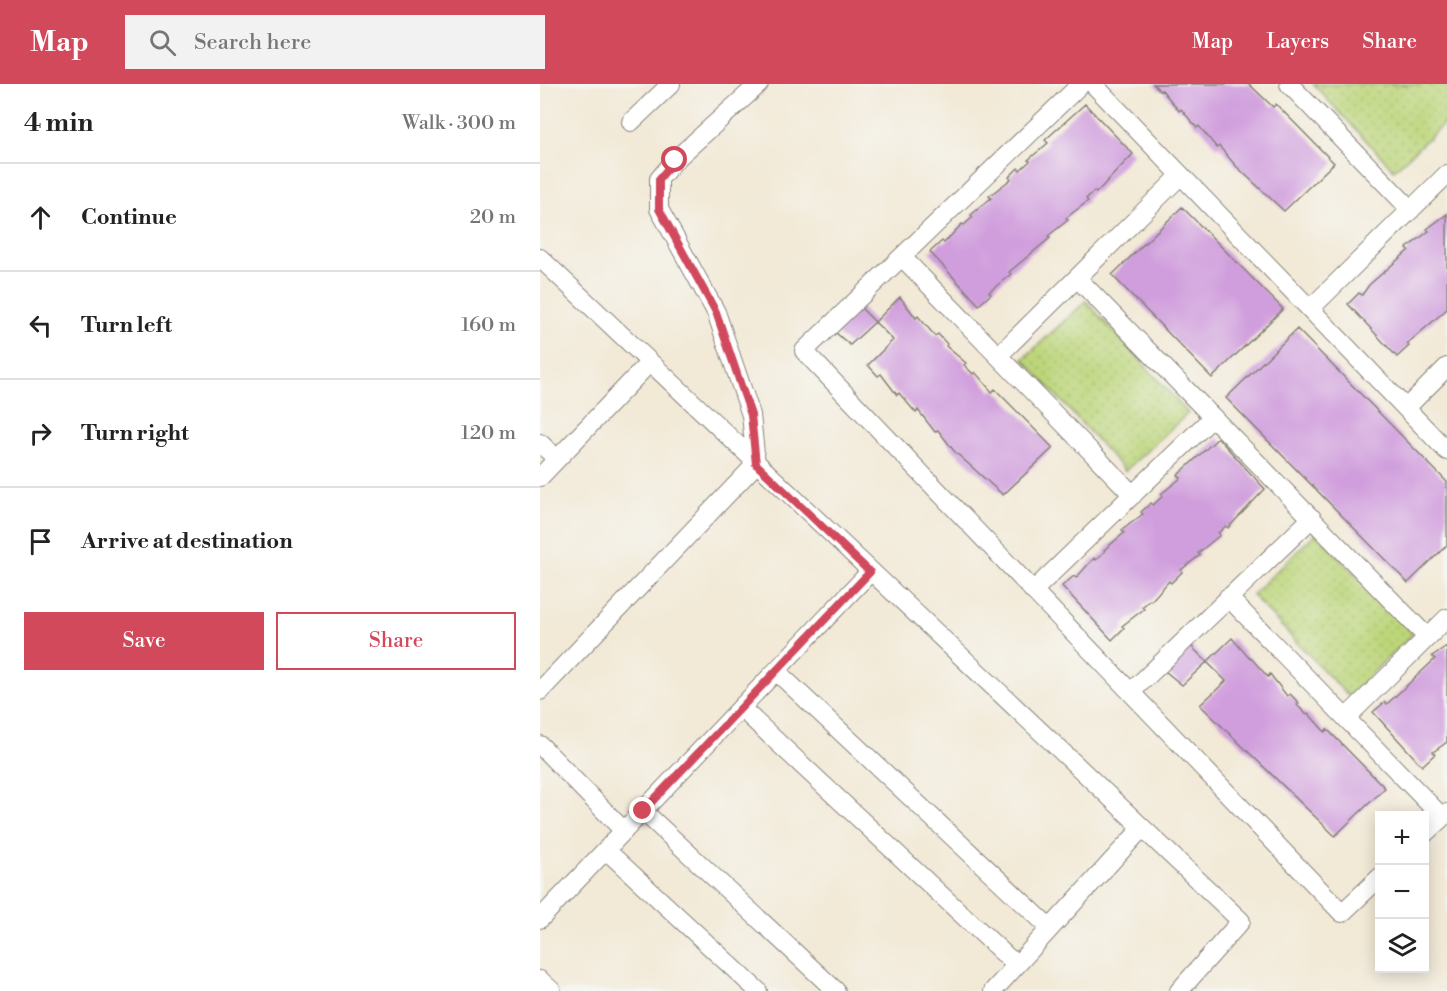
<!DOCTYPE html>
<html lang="en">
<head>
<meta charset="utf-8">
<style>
  :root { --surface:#fff; --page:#f2f2f2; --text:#222; --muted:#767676; --line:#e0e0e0; --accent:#d1495b }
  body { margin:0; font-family:"Libre Bodoni",serif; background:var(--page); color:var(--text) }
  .controls { position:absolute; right:18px; bottom:18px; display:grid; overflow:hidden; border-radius:0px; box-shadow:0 3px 15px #0003 }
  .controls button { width:54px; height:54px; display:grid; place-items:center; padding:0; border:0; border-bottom:2px solid var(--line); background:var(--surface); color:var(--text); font:30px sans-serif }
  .stop { position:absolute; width:18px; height:18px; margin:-14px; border:4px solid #d1495b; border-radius:50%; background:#fff }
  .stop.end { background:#d1495b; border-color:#fff; box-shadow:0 2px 6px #0008 }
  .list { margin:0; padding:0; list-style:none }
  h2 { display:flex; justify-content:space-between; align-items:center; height:78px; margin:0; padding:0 24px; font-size:26px }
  h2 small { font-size:20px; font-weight:400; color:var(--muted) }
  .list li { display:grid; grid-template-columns:39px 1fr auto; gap:18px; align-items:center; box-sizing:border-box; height:108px; padding:0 24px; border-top:2px solid var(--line) }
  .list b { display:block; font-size:22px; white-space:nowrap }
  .list em { font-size:20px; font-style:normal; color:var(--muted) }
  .actions { display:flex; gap:12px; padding:18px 24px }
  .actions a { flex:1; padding:14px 0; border:2px solid var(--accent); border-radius:0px; text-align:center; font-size:21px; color:var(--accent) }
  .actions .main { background:var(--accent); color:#fff }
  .icon { flex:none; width:33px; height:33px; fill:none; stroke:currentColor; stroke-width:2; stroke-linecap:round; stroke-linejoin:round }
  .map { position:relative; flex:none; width:907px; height:907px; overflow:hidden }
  header { display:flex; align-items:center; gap:36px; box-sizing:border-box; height:84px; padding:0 30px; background:var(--accent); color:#fff }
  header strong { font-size:28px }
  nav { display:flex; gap:33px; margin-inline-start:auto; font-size:21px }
  .search { width:420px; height:54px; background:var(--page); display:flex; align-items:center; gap:15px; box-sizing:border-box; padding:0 21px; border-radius:0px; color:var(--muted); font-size:22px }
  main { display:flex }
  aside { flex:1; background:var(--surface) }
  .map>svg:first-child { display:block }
</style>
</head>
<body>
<header>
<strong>Map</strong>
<div class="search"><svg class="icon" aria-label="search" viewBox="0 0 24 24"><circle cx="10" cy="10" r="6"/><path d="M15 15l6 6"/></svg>Search here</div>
<nav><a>Map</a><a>Layers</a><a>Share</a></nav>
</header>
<main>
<aside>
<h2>4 min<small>Walk · 300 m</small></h2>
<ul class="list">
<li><svg class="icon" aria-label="ahead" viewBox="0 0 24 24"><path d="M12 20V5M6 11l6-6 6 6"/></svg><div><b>Continue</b></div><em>20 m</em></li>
<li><svg class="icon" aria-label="left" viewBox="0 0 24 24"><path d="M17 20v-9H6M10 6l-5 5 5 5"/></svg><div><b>Turn left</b></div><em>160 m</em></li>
<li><svg class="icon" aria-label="right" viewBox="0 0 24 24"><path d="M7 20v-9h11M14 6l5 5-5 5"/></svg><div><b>Turn right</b></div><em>120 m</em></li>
<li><svg class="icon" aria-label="arrive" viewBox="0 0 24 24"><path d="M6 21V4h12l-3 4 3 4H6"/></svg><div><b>Arrive at destination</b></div></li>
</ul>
<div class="actions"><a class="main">Save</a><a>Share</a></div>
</aside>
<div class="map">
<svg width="907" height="907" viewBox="0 0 907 907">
  <defs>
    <pattern id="grass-dots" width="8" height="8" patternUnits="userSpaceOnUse" patternTransform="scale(1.5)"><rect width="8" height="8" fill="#bcd579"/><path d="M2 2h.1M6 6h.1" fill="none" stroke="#a1b668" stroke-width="1.8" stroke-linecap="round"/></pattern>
  </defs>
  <rect width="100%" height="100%" fill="#f6f6f2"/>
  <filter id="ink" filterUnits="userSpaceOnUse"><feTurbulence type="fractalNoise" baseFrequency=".0167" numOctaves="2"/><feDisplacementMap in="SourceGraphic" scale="12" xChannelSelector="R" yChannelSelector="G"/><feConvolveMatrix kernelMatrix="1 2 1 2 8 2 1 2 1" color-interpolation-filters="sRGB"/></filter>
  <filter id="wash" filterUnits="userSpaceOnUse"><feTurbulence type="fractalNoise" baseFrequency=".008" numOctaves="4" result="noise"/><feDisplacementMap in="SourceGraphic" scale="24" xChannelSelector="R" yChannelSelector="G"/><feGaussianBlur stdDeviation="1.35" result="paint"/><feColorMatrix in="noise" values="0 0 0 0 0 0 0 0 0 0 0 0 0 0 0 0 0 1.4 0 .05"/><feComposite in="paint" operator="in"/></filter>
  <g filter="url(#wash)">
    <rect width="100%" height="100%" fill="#f2e9d6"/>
    <path fill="url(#grass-dots)" stroke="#6c784a" stroke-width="1.5" d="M 773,0 L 907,0 L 907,37 L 854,86 Z
      M 546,217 L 648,329 L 585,387 L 483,275 Z
      M 776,449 L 873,550 L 808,612 L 712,511 Z"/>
    <g id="blocks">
      <path fill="#d09edd" d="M 613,0 L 709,0 L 733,23 L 736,20 L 794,79 L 744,127 L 696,82 L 679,62 L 677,64 L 659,42 L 657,44 L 641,25 L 639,27 L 622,6 L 620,7 Z
        M 545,20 L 593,70 L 556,109 L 554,107 L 546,115 L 548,117 L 526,134 L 528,136 L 508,152 L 510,154 L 469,188 L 471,190 L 449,208 L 451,210 L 439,221 L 390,168 L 402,157 L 404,159 L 422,140 L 424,141 L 433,133 L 431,131 L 451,114 L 449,112 L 471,95 L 469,93 L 478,84 L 480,86 L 490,77 L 488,76 L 508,59 L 505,56 Z
        M 642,123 L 743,225 L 672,294 L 572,191 Z
        M 907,130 L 907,225 L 867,260 L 869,262 L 857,273 L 808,220 L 819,209 L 822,211 L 829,201 L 869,166 L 867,164 L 889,147 L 887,145 Z
        M 360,213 L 376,234 L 378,232 L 395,252 L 398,250 L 407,260 L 406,262 L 426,279 L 424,281 L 433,290 L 435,288 L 452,308 L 455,305 L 513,364 L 463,411 L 414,367 L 398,346 L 395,348 L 378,326 L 376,329 L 359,309 L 357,311 L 341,290 L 338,292 L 328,281 L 353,256 L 335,238 Z
        M 314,217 L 335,238 L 310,261 L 288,242 Z
        M 757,245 L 907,398 L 907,461 L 868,499 L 686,314 Z
        M 678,354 L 725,405 L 688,444 L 686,442 L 678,449 L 680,451 L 658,469 L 660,471 L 641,486 L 642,488 L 631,499 L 629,497 L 611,517 L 610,516 L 602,523 L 604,525 L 582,542 L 584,544 L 572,556 L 522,502 L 534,492 L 536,494 L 554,474 L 556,476 L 565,467 L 564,466 L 584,449 L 582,446 L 603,430 L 601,428 L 611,419 L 613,421 L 623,412 L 621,410 L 641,394 L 638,391 Z
        M 692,554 L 709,574 L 710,573 L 728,593 L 730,590 L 747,612 L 750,610 L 759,619 L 757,621 L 766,630 L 768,629 L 785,648 L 787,645 L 845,704 L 795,752 L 660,621 L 686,597 L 667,578 Z
        M 647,558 L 667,578 L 642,601 L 620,583 Z
        M 907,562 L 907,658 L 893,668 L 895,670 L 882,682 L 833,628 L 845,618 L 847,620 L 895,575 L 892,572 Z"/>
    </g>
  </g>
  <g filter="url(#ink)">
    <use href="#blocks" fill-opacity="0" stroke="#878279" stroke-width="1.5"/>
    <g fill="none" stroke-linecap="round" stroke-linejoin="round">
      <g stroke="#878279" stroke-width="20">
        <path id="minor" d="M 541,0 L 264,267 L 802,829 L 840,793
          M 553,0 L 907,367
          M 749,0 L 871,126
          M 91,38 L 131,0
          M 362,173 L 593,411
          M 0,174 L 701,837 L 639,907
          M 537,194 L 887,553
          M 770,225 L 907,90
          M 458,272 L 641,91
          M 866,324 L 907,283
          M 0,359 L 17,375
          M 0,393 L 110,278
          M 493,507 L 673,333
          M 688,513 L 902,733
          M 236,587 L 510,844
          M 0,607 L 216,380 L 211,331 L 176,228 L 119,125 L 119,95 L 135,76 L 219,0
          M 591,608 L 772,434
          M 201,624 L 476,881
          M 806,634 L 907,534
          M 0,661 L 84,747
          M 103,727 L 296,907
          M 884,750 L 907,729
          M 66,766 L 218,907
          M 0,835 L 330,488
          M 0,896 L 12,907
          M 453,907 L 602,744"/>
      </g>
      <use href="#minor" stroke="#fff" stroke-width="18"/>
    </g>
  </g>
  <g fill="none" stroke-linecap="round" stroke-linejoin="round" filter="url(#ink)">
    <path stroke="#d1495b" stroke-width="8" d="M 103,727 L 330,488 L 216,380 L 211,331 L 176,228 L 119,125 L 119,95 L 135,76"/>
  </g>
</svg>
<div class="controls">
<button>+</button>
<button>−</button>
<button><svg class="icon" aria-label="layers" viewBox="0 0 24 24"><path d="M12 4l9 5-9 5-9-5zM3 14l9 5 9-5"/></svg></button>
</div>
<div class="stop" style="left:135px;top:76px"></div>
<div class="stop end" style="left:103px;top:727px"></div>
</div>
</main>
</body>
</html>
